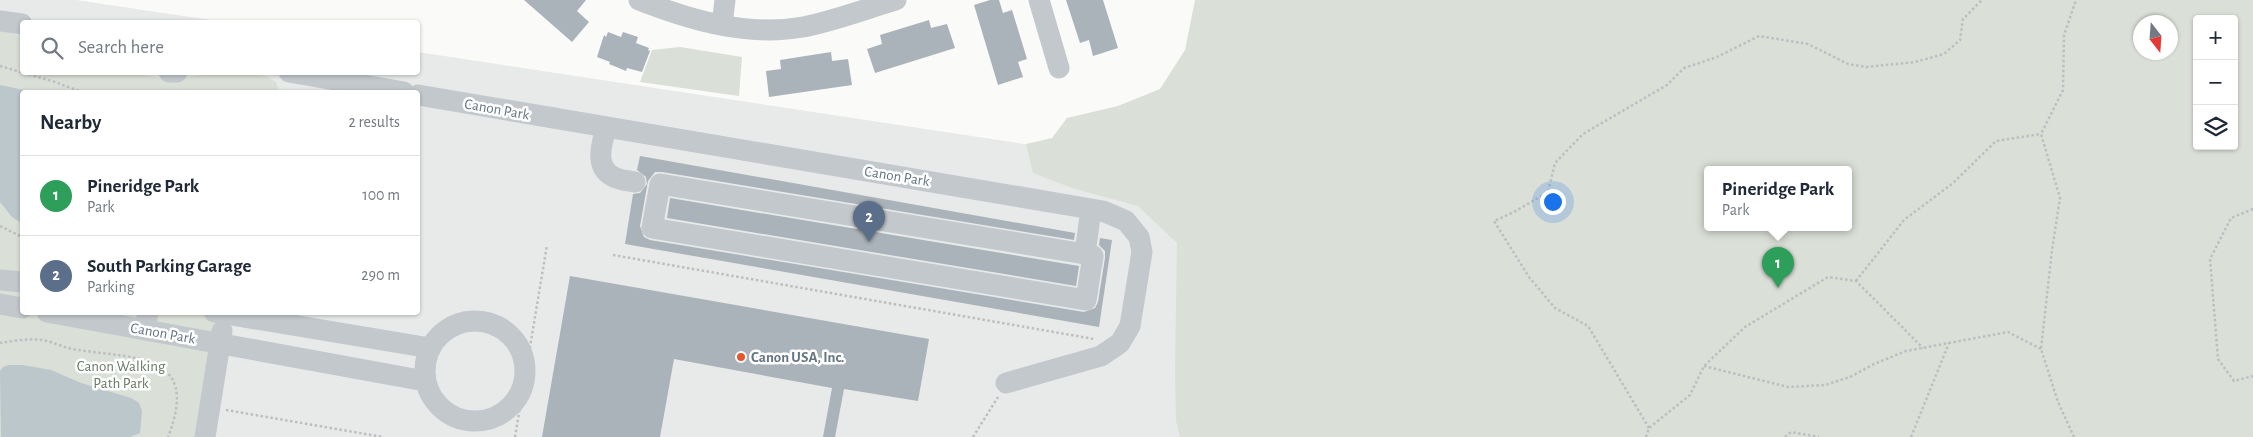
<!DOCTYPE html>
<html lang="en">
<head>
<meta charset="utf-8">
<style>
  :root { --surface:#fff; --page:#f2f2f3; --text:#1f2937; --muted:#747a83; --line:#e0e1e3; --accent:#e4572e }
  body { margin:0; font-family:"Alegreya Sans",sans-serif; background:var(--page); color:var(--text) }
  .controls { position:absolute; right:15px; top:15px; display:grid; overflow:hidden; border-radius:5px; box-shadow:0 1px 4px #0004 }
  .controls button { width:45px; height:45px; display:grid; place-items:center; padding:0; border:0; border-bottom:1px solid var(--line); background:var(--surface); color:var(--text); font:25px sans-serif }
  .compass { position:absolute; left:2133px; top:15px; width:45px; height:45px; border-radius:50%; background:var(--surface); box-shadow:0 1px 4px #0004; rotate:163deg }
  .you { position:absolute; left:1552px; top:201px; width:18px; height:18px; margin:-12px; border:4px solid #fff; border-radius:50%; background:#1a73e8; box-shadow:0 0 0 8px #1a73e833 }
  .badge { display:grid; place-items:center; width:32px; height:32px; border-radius:50%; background:var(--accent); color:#fff; font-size:16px; font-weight:700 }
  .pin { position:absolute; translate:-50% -41px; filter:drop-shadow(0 1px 2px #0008) }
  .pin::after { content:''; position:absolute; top:26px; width:18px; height:15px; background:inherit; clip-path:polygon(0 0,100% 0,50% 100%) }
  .popup { position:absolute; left:1704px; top:166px; width:148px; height:65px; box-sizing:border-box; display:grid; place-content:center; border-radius:5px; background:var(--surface); filter:drop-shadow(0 1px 4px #0005); font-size:16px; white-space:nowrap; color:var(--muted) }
  .popup b { font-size:19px; color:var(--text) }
  .popup::after { content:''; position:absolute; left:50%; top:100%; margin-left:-10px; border:10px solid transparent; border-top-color:var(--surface) }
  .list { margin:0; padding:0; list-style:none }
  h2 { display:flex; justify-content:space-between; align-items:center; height:65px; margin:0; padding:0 20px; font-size:21px }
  h2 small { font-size:16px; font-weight:400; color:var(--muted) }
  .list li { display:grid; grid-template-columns:32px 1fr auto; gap:15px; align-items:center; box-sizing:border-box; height:80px; padding:0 20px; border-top:1px solid var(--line) }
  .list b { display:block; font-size:19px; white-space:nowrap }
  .list p { margin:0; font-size:16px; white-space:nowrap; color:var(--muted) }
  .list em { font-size:16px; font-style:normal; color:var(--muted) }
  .icon { flex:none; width:28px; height:28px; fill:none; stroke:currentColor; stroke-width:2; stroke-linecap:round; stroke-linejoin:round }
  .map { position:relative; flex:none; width:2253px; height:437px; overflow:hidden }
  .search { position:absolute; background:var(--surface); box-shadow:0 1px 4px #0004; left:20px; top:20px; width:400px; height:55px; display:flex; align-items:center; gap:12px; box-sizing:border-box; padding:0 18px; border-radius:5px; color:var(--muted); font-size:19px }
  .panel { position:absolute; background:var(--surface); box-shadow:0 1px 4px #0004; left:20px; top:90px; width:400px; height:225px; border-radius:5px }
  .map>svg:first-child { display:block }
</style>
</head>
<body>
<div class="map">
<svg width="2253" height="437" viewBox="0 0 2253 437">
  <rect width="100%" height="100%" fill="#fafaf8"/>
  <path fill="#e8e9e9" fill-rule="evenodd" d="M 0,0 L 76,0 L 224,22 L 22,22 L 22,72 L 418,72 L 418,52 L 1340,192 L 1446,437 L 0,437 ZM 22,92 L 418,92 L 418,312 L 22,312 Z"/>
  <path fill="#dadfd7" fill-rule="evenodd" d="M 1195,0 L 2253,0 L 2253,437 L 1180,437 L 1176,421 L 1175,370 L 1177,243 L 1138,206 L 1072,188 L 1033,173 L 1026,144 L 1052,138 L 1067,118 L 1118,106 L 1160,89 L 1185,50 ZM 2197,19 L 2234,19 L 2234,146 L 2197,146 ZM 2140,22 L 2170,22 L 2170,52 L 2140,52 ZM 1708,169 L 1848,169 L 1848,227 L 1708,227 Z
    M 0,31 L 22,36 L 22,72 L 131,73 L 167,79 L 220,73 L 244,72 L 265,76 L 276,82 L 279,92 L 22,92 L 22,312 L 217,313 L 196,437 L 0,437 Z
    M 680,47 L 742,57 L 739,96 L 640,82 L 652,50 Z"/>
  <path fill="#bbc7cb" d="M 0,85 L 33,92 L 22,92 L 22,223 L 12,217 L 0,202 Z
    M 9,365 L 23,365 L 51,370 L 81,383 L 131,398 L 139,403 L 142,411 L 140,433 L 130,437 L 1,437 L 0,371 L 3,367 Z"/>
  <path fill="#aab3b9" d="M 524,0 L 586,0 L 577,11 L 589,22 L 572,42 Z
    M 990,0 L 999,0 L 1003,13 L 1012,10 L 1027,59 L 1018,62 L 1023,77 L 998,85 L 974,5 Z
    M 1066,0 L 1103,0 L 1118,48 L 1093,56 L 1089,40 L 1080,43 Z
    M 929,20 L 931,28 L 947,24 L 955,48 L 875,73 L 867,49 L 882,44 L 880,35 Z
    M 608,32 L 621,37 L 623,32 L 638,37 L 636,43 L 649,48 L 648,50 L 650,51 L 642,72 L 627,68 L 626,71 L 609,64 L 610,62 L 597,57 L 604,35 L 606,37 Z
    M 831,52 L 832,61 L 848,59 L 852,85 L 769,97 L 766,71 L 781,69 L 780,60 Z
    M 640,156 L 1075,233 L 1074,240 L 662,172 L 655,172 L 648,181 L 640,226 L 644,237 L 650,240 L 1084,312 L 1095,308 L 1098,302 L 1105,258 L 1105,251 L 1099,245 L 1100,238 L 1112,240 L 1099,327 L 625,244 L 633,194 L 640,193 L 647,184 L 646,177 L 637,170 Z
    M 670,198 L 1079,266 L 1076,286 L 667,218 Z
    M 570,276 L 929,339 L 918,401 L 844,389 L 835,437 L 823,437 L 832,388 L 674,359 L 660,437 L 542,437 Z"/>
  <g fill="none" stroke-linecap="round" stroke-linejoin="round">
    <path stroke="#bbbfc2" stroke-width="2.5" stroke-dasharray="2.5 2.5" stroke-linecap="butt" d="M 0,66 L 55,82 L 82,92
      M 2253,209 L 2231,218 L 2210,259 L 2218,359 L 2234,381 L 2253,376
      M 0,226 L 22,237
      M 613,255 L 1094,339
      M 1856,281 L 1904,220 L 1953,183 L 1996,141 L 2041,134
      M 0,343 C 13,341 29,338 42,340 C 54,342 66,349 79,350 C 136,359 201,353 168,437
      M 1704,366 L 1788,387 L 1825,385 L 1850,377 L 1874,364 L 1906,351 L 2008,332 L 2041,349
      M 226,410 L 383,437
      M 1649,428 L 1588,326 L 1555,308 L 1529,277 L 1494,221 L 1514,212 L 1548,192 L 1555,163 L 1583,134 L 1667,85 L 1684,68 L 1717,57 L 1759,36 L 1808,44 L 1848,64 L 1867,67 L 1915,62 L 1944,54 L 1960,40 L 1963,19 L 1982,0
      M 515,437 L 547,245
      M 973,437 L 998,397
      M 1646,437 L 1649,428 L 1690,395 L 1704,366 L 1745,327 L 1828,277 L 1856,281 L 1923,348
      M 1785,437 L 1791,432 L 1819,437
      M 1911,437 L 1949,343
      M 2074,437 L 2058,402 L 2041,349 L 2052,250 L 2060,198 L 2041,134 L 2063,90 L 2064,35 L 2076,0"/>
    <path stroke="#c3c8cc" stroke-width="21" d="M 639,0 C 690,20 747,37 803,27 C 834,21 865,9 896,0
      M 1039,0 L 1059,68
      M 0,21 L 22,24
      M 722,25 L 725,0
      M 169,72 L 177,72
      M 289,72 L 404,92
      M 418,95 L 1103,211 L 1126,221 L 1139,237 L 1142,252 L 1130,326 L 1120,343 L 1101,356 L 1006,383
      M 606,128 C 602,143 594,166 612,176 C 618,180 628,181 635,182
      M 1085,254 L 1093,256 L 1086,300 L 652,228 L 660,184 L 1085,254 L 1091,209
      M 0,280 L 22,282
      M 0,304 L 22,308
      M 47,312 L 425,381
      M 214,312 L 430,348
      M425 371a50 50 0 1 1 100 0a50 50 0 1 1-100 0Z
      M 145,330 L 148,312
      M 205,437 L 222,331"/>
  </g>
  <circle fill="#e4572e" stroke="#fff" stroke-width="2" cx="741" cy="357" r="5"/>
  <g text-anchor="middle" stroke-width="5" stroke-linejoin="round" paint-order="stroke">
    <g font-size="15" fill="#657683" stroke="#fff">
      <text transform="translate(497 109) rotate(10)" y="5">Canon Park</text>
      <text transform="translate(897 176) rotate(9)" y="5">Canon Park</text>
      <text transform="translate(163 333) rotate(10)" y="5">Canon Park</text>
    </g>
    <g font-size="15" font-weight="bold" fill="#657683" stroke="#fff" text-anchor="start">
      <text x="751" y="362">Canon USA, Inc.</text>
    </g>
    <g font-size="15" fill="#687a64" stroke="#fff">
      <text x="121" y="371">Canon Walking<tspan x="121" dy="17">Path Park</tspan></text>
    </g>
  </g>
</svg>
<div class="controls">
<button>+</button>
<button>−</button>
<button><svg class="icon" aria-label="layers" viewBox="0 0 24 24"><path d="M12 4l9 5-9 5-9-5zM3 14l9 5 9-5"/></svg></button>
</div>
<svg class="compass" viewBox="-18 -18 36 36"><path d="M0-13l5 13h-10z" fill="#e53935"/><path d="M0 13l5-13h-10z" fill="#747a83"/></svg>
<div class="you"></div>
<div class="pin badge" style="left:1778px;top:288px;background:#2e9e5b">1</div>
<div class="popup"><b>Pineridge Park</b>Park</div>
<div class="pin badge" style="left:869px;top:242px;background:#5c6f8a">2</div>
<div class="search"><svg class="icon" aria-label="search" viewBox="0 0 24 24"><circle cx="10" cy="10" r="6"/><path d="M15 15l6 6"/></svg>Search here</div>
<section class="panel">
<h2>Nearby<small>2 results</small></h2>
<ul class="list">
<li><span class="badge" style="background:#2e9e5b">1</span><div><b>Pineridge Park</b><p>Park</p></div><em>100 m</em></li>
<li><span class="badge" style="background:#5c6f8a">2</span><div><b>South Parking Garage</b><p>Parking</p></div><em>290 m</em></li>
</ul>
</section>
</div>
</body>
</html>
